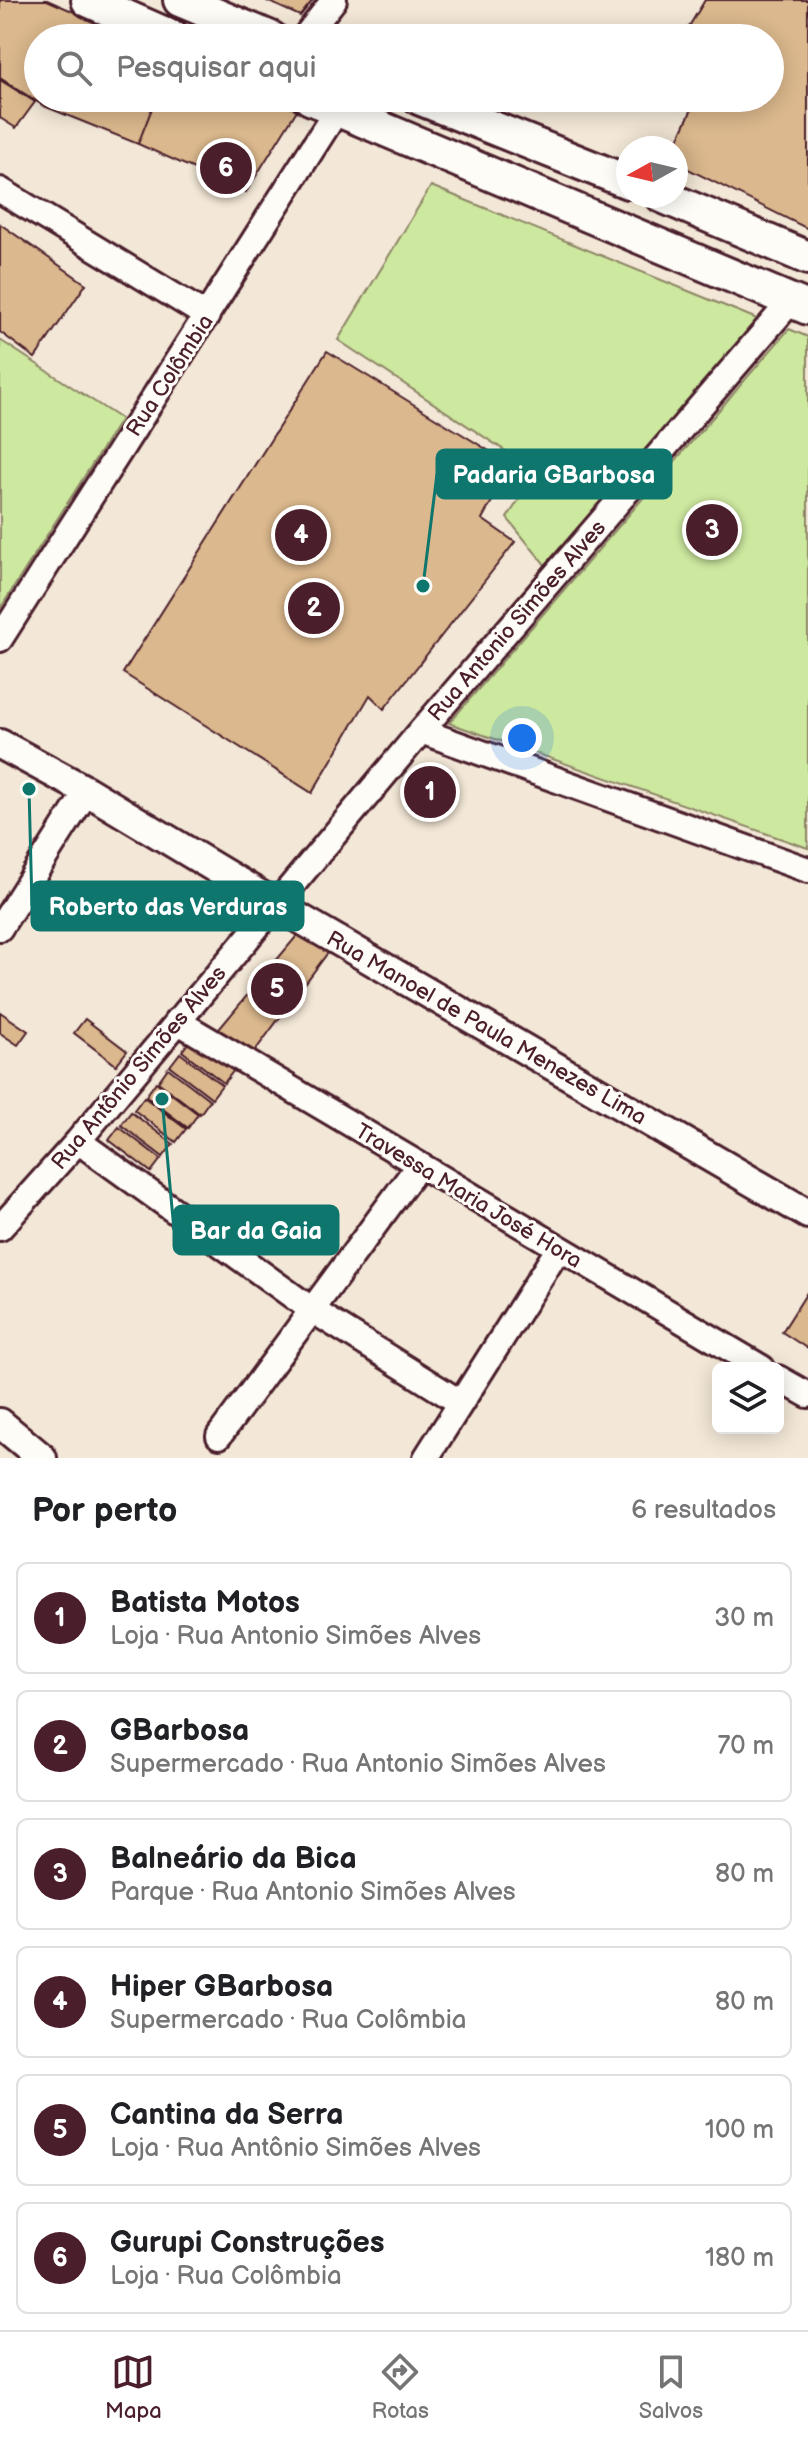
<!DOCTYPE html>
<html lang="pt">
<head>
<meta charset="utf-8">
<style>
  :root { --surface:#fff; --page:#f2f2f2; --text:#202124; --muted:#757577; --line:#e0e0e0; --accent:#4a1f2b }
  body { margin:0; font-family:"Balsamiq Sans",sans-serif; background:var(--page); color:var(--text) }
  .controls { position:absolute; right:24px; bottom:24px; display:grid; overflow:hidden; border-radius:12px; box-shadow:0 4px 20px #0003 }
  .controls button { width:72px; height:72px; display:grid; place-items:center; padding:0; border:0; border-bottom:2px solid var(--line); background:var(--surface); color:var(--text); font:40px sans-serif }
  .compass { position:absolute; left:616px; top:136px; width:72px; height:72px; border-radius:50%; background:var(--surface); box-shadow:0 4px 20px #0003; rotate:262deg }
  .you { position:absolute; left:522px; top:738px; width:28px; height:28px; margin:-20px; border:6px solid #fff; border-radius:50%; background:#1a73e8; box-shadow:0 0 0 12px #1a73e833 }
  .badge { display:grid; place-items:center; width:52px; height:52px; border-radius:50%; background:var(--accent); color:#fff; font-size:26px; font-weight:700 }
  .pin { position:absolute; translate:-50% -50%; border:4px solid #fff; box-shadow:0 2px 8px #0006 }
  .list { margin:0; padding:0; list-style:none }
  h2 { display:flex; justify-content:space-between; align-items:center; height:104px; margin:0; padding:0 32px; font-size:34px }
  h2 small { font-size:26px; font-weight:400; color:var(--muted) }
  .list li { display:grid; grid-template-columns:52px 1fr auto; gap:24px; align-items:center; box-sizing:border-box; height:112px; margin:0 16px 16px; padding:0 16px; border:2px solid var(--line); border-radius:12px }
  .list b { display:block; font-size:30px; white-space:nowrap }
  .list p { margin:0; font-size:26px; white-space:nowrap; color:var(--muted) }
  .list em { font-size:26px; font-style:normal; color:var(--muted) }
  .icon { flex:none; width:44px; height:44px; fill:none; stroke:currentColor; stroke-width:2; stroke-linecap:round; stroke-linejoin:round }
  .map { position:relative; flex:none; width:808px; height:1458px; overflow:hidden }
  .search { position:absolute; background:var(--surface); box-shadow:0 4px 20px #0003; left:24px; right:24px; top:24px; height:88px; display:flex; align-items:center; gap:20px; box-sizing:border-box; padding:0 28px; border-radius:44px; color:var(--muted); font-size:30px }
  .sheet { height:872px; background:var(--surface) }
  nav { display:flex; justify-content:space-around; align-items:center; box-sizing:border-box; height:112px; border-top:2px solid var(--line); background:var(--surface); font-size:22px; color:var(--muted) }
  nav a { display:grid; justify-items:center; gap:4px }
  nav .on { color:var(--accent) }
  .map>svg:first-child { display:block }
</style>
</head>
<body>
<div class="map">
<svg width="808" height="1458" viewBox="0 0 808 1458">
  <rect width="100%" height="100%" fill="#f3e8d7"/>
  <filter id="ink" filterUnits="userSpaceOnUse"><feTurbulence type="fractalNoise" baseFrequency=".0125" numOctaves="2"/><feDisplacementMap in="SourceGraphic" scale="16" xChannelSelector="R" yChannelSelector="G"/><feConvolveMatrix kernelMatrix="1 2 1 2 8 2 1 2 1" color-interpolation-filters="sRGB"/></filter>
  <g filter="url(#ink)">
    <path fill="#cde89f" stroke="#8c8465" stroke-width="2" d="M 431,186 L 757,319 L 546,566 L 507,518 L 537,472 L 338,340 Z
      M 789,329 L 808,337 L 808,848 L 449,723 Z
      M 0,340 L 121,419 L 0,609 Z"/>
    <path fill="#dbb88d" stroke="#4a1f2b" stroke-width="2" d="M 0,0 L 47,0 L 134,38 L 38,38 L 38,98 L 156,98 L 138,144 L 44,106 L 0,78 Z
      M 265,0 L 313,0 L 300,16 Z
      M 705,0 L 808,0 L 808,229 L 676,163 L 676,148 L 674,148 L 697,98 L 770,98 L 770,38 L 682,38 Z
      M 0,80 L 35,102 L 16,128 L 0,118 Z
      M 156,98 L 270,98 L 297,110 L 246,192 L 138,144 Z
      M 0,224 L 86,284 L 35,358 L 0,332 Z
      M 327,351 L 512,465 L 482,519 L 515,542 L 384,709 L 370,695 L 312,793 L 123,673 Z
      M 305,926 L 335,943 L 252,1055 L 215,1034 Z
      M 0,1012 L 28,1031 L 18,1045 L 0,1033 Z
      M 85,1019 L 127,1051 L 116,1065 L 74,1033 Z
      M 192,1038 L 234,1070 L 224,1083 L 182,1051 Z
      M 180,1053 L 222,1085 L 212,1098 L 170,1066 Z
      M 168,1068 L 210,1100 L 200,1114 L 158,1082 Z
      M 156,1082 L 198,1114 L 188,1128 L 146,1096 Z
      M 144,1097 L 186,1129 L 176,1142 L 134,1110 Z
      M 131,1112 L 173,1144 L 163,1157 L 121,1125 Z
      M 119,1127 L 161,1159 L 151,1172 L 109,1140 Z
      M 808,1291 L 808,1349 L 782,1332 Z"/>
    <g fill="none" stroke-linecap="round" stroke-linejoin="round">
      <g stroke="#4a1f2b" stroke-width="30">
        <path id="minor" d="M 304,38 L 334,0
          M 0,190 L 207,316
          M 0,639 L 337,110
          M 421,731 L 808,870
          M 0,928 L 87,791
          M 177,1021 L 762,1368
          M 78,1141 L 312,1310 L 461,1403
          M 0,1228 L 78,1141 L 421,731 L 791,301
          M 778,1378 L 808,1395
          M 219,1436 L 419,1165
          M 426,1458 L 559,1248"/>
      </g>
      <g stroke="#4a1f2b" stroke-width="34">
        <path id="tertiary" d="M 0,744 L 87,791 L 275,904 L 808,1214
          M 0,1423 L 42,1458"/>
      </g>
      <g stroke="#4a1f2b" stroke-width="38">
        <path id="secondary" d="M 88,0 L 174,38
          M 180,0 L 271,38
          M 310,98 L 808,308
          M 419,98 L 628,182
          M 662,196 L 808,258"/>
      </g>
      <use href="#minor" stroke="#fdfcf7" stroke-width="24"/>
      <use href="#tertiary" stroke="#fdfcf7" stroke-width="28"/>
      <use href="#secondary" stroke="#fdfcf7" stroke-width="32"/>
    </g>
  </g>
  <g text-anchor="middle" stroke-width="6" stroke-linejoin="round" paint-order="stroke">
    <g font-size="22" fill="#4a1f2b" stroke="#fdfcf7">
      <text transform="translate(169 375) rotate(-57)" y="8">Rua Colômbia</text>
      <text transform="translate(516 620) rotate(-49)" y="8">Rua Antonio Simões Alves</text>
      <text transform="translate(487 1027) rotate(30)" y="8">Rua Manoel de Paula Menezes Lima</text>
      <text transform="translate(138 1067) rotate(-50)" y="8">Rua Antônio Simões Alves</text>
      <text transform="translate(469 1195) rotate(31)" y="8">Travessa Maria José Hora</text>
    </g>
  </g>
  <path fill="none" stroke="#0f766e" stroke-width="3" d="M423 586L437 474M29 789L32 906M162 1099L174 1230"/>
  <g fill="#0f766e" stroke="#fdfcf7" stroke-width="3">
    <circle cx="423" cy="586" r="8"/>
    <circle cx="29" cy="789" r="8"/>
    <circle cx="162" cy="1099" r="8"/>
  </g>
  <g fill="#0f766e" stroke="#0f766e" stroke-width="3">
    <rect x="437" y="450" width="234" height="48" rx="8"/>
    <rect x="32" y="882" width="271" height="48" rx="8"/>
    <rect x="174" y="1206" width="164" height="48" rx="8"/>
  </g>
  <g font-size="24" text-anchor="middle" font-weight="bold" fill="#fff">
    <text x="554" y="483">Padaria GBarbosa</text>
    <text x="168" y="915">Roberto das Verduras</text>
    <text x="256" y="1239">Bar da Gaia</text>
  </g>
</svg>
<div class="controls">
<button><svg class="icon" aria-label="layers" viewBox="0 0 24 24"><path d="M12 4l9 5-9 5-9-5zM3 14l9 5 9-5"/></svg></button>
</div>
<svg class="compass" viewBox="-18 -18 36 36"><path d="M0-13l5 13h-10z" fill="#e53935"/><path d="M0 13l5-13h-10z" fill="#757577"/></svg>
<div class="you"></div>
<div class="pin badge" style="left:430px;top:792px">1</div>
<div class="pin badge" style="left:314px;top:608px">2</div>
<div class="pin badge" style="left:712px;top:530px">3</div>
<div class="pin badge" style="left:301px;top:535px">4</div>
<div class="pin badge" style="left:277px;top:989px">5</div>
<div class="pin badge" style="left:226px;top:168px">6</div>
<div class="search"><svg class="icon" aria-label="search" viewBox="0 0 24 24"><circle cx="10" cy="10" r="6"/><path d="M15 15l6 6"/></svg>Pesquisar aqui</div>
</div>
<section class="sheet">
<h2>Por perto<small>6 resultados</small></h2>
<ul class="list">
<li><span class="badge">1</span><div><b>Batista Motos</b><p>Loja · Rua Antonio Simões Alves</p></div><em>30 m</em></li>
<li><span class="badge">2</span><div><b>GBarbosa</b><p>Supermercado · Rua Antonio Simões Alves</p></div><em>70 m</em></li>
<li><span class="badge">3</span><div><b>Balneário da Bica</b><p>Parque · Rua Antonio Simões Alves</p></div><em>80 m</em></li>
<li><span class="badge">4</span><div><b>Hiper GBarbosa</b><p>Supermercado · Rua Colômbia</p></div><em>80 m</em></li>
<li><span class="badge">5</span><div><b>Cantina da Serra</b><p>Loja · Rua Antônio Simões Alves</p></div><em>100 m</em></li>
<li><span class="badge">6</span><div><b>Gurupi Construções</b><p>Loja · Rua Colômbia</p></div><em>180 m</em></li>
</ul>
</section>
<nav>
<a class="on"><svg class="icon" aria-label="map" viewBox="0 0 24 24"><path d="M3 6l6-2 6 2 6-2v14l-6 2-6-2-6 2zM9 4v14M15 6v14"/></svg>Mapa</a>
<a><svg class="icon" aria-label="directions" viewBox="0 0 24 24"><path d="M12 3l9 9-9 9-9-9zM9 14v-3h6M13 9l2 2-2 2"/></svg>Rotas</a>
<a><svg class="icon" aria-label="saved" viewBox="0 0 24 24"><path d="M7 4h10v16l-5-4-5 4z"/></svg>Salvos</a>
</nav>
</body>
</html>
